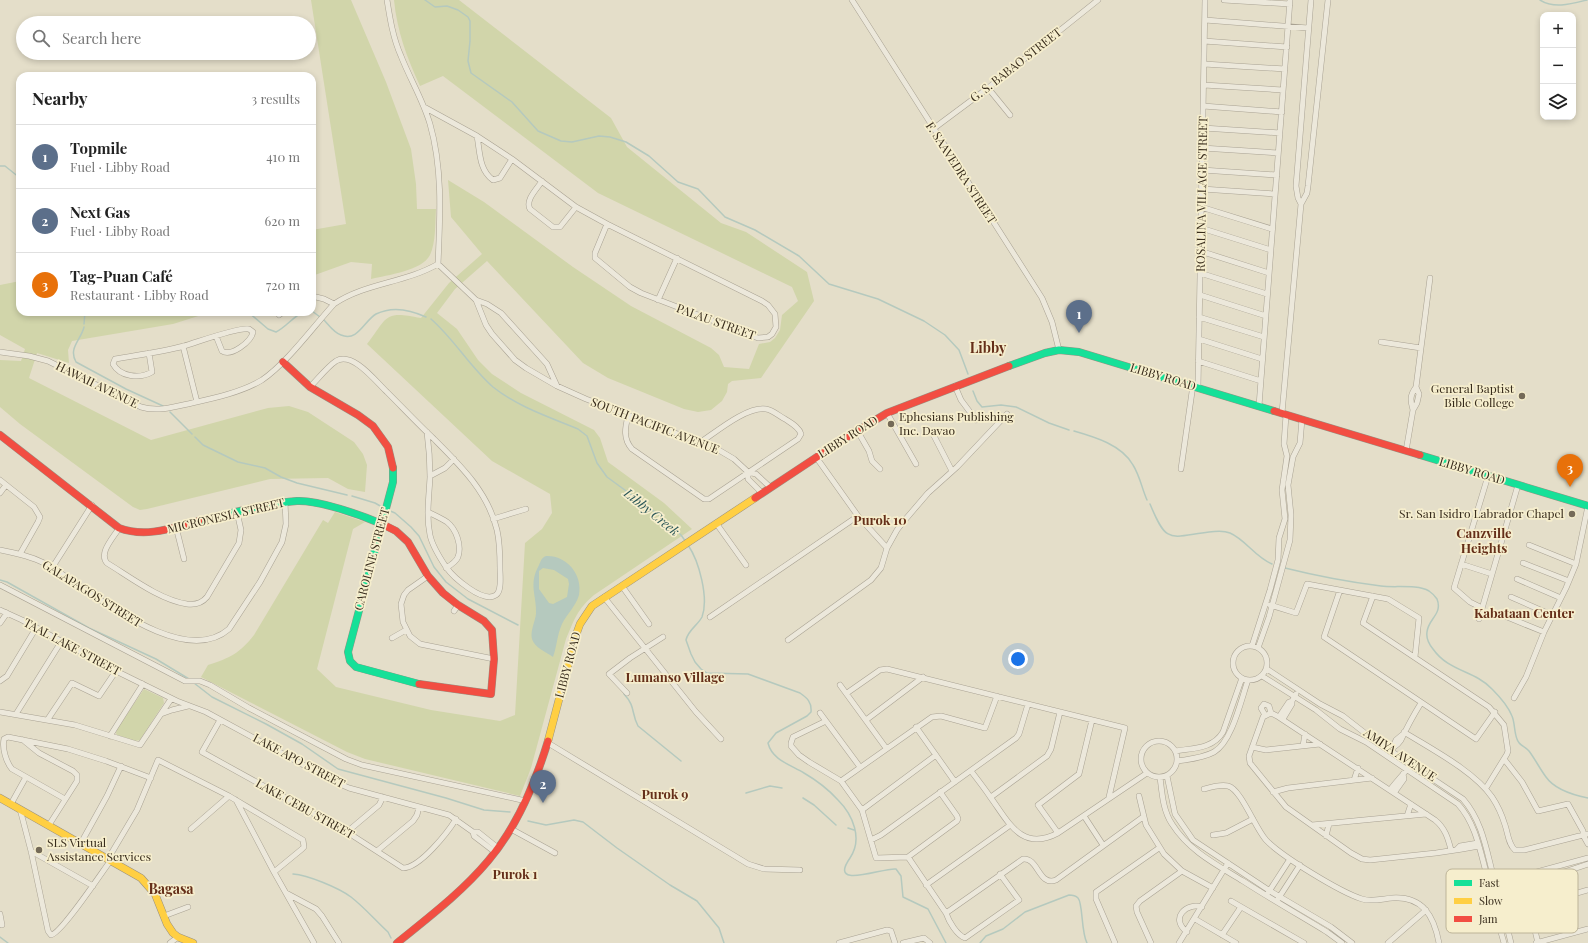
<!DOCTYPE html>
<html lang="en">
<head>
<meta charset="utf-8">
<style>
  :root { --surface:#fff; --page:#f2f2f2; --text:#222; --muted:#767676; --line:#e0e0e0; --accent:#7c3aed }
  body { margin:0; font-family:"Playfair Display",serif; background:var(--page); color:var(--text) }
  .controls { position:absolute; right:12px; top:12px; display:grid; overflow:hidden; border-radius:8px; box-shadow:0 2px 6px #0003 }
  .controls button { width:36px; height:36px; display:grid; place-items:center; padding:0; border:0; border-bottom:1px solid var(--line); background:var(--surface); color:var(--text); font:20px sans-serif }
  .you { position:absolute; left:1018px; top:659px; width:14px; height:14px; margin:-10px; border:3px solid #fff; border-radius:50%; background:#1a73e8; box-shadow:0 0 0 6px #1a73e833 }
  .badge { display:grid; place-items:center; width:26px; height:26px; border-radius:50%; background:var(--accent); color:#fff; font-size:13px; font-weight:700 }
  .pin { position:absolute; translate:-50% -33px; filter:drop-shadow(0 1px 2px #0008) }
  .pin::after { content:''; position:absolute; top:21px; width:14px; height:12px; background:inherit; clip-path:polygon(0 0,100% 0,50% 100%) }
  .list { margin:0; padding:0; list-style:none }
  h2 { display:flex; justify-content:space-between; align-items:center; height:52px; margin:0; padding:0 16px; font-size:17px }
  h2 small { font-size:13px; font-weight:400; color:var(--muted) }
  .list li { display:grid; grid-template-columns:26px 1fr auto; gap:12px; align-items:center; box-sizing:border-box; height:64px; padding:0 16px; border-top:1px solid var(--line) }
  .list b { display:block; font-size:15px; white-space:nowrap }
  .list p { margin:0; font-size:13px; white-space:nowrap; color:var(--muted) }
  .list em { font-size:13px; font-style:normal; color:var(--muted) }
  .icon { flex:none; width:22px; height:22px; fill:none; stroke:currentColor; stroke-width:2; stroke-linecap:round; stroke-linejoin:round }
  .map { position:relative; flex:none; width:1588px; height:943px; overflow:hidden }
  .search { position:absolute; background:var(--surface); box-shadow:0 2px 6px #0003; left:16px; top:16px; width:300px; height:44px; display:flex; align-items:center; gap:10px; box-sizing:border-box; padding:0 14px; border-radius:22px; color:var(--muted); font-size:15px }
  .panel { position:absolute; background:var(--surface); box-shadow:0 2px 6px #0003; left:16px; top:72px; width:300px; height:244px; border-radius:12px }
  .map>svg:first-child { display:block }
</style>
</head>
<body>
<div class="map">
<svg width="1588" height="943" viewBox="0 0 1588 943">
  <rect width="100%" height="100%" fill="#e4dec9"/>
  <path fill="#d1d5aa" d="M 311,0 L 351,0 L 386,82 L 411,149 L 416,184 L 417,209 L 436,209 C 435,224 436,242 430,255 C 422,271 387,275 371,279 L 372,264 L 351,262 L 312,276 L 312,230 L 346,224 Z
    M 394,0 L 459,0 L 611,118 L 627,147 L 721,223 L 746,232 L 807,272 L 814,301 L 761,378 L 732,381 L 728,384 L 727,392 L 722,401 L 711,410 L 698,412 L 684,409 L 608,378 L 583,363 L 487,261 L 455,289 L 437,313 L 457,329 L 478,360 L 492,374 L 521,393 L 594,430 L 600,438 L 608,462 L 664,503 L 692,529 L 594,595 C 577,610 575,618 566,639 L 531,768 L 520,796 L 365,759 L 347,752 L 201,677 L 208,665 C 230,658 240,653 254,635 L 323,520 L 328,523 L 335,512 L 365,522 L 353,529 L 317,669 L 336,687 L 431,710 L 500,721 L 515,715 L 525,543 L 542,529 L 552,513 L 550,494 L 492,461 L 367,344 C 388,317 383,310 421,318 L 449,283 L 482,254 L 451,217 L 448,180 L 484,202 L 573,267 L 631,306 L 711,348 L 719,355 L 724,367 L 749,369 L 759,344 L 770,342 L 775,338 L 780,330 L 782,315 L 798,301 L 792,287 L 598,193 L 443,76 L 420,86 C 407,58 397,31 394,0 Z
    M 20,281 L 20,312 L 211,312 L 173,324 L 72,341 L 68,350 L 69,363 L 37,353 L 29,378 L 151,440 L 268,408 L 289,406 L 308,412 L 354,442 L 363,454 L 367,465 L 365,492 L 348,489 L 328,478 L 270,479 L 147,509 L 140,510 L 133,507 L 20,424 L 0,407 L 0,360 L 21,361 L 25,349 L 0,335 L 0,285 Z
    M 144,689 L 163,698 L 164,703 L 140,740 L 135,741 L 117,735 L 116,733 L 117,729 Z"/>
  <path fill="#b5c9be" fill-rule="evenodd" d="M 546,556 C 566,555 583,574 579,595 C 576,606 567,614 562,624 C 557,635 557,646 553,657 C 546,652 534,647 532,639 C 530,631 535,622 536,614 C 537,595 528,585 539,565 C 541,561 541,558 546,556 ZM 543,568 L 554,570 L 568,579 L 569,584 L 567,597 L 553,604 L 549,603 L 539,589 L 539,571 Z"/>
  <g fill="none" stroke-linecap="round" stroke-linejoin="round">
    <path stroke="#b5c9be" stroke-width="1.5" d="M 425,0 L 435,7 L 447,6 L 458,10 L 468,17 L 470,21 L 470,41 L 468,61 L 471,73 L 512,102 L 538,131 L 561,141 L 572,142 L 599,136 L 610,137 L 626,142 L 649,156 L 678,182 L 698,189 L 725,217 L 755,230 L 799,256 L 829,284 L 878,299 L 924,321 L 945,335 L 959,350 L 968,374
      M 1540,0 C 1554,9 1571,4 1587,0
      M 0,166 L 5,166 L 20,178
      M 312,311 L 320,317
      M 248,312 L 268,329 L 276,332 C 286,327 293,317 303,312
      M 323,319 C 328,324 334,333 341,335 C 358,342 364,321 376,314 C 392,306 411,310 426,317
      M 431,319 C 454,339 470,367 493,387 C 518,407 549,417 578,429 L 587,436 L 597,463 L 607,477 L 659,515 L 681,535 L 686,542
      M 84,324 L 85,312
      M 84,327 C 81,340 68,348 76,362 L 126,389 L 163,406
      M 973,391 L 977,401 L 982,407 L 1001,405 L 1016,407 L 1049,423 L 1069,430
      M 170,412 L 192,434
      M 1074,431 C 1095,437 1122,445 1133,465 C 1140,476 1142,489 1147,500
      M 195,437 L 203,445 L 238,462 L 265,468 L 281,477 L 297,483 L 347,495
      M 352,496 L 375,503 L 382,507
      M 1150,504 C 1167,545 1169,537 1209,532 C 1216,531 1223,530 1230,533 C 1246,540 1255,557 1272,564
      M 388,510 L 395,513 L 411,527 L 419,536 L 434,567 L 446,582 L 468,599 L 518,625
      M 688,545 C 699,561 709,598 702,617 C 698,625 688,630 686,640 L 691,654 L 695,662 L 701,669 L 707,673 L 748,674 L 800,693 C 807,698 812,702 811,712 L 807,716 L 776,733 L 768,743 C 772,760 791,765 804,773 C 816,780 829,790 838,800 C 853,815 863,839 850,858 C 827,891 884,867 896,869 L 901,876 L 903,897 L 928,909 L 946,943
      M 1285,568 C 1317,576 1349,582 1381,586 C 1394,588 1417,584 1429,591 C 1432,593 1435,596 1437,599 C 1443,614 1428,619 1427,632 C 1426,638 1429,644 1433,649 C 1449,672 1474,670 1492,689 C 1499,696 1508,706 1512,716 C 1515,723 1514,732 1517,739 C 1519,746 1525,746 1529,751 C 1535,759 1540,769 1546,777 C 1555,790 1573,795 1588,798
      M 0,580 L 7,582 L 89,628 L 156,659 L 189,679
      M 194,683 L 212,697 L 266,724 L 302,744 L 338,769 L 446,798 L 484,810 L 510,812
      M 624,694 C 636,707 631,713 638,726 L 681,761
      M 746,793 L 770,786 L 782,788
      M 803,798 L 814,805 L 836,825
      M 528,821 L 546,825 L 574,820 L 583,822 L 617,848 L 670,885 L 697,901 L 719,928 L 724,943
      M 848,828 L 854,830
      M 293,874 C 308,875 339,888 351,897 C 364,907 376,921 388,932 L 391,938
      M 0,937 L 8,943
      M 980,943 L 986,936 L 1003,929 L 1025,912 L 1069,895 C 1073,895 1076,896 1078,898 C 1083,903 1081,932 1087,943"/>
    <g stroke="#a9a293" stroke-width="6">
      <path id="street" d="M 387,0 C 390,19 393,38 401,56 C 410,79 423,100 430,124 C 443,169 440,218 438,264 L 476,300 L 486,325 L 492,334 L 515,360 L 526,368 L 557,386 L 586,399 L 717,449 L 734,459 L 748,472 L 756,474 L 770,487
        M 852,0 L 1042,298 L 1052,322 L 1059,350
        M 1224,0 L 1290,4
        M 1205,20 L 1308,28
        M 1204,41 L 1287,47
        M 1204,64 L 1285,69
        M 1204,85 L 1283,90
        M 988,88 L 1010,115
        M 1203,106 L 1282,112
        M 424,107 L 477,136 L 512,159 L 576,207 L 607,224 L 762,301 L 768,305 L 775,314 L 776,327 L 772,334 L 768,337 L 758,338 L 641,293 L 630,287 L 595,258 L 595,253 L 607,224
        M 1203,128 L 1280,133
        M 933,129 L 988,88 L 1098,0
        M 477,136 C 480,152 479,170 493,180 L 500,178 L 512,159
        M 1202,148 L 1278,153
        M 1202,170 L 1277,175
        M 542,181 C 537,189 525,200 530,209 L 553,227 L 560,227 L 576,207
        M 1202,189 L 1275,194
        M 1301,204 L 1298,198 L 1296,186 L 1311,0
        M 1201,207 L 1272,229
        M 1201,228 L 1271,250
        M 1200,251 L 1269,273
        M 1200,273 L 1267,294
        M 1200,295 L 1266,316
        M 312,296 L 324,299 L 334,304
        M 476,300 L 487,304 L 501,313 L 547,364 L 557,386
        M 658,300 L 677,258
        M 279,315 L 283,312
        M 1199,317 L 1264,337
        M 1199,339 L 1262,359
        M 1381,342 L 1421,348
        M 183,346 L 197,402
        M 0,352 L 29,356 L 48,361 L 141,407 C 158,412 174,407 192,403 C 215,398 242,392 262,380 C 287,363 313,327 334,304 C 365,283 405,283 438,264
        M 149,353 L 152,372 C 140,379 120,377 113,364 L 115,359 C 138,355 162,352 184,346 C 198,342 238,327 249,329 L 253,332 C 251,342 231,357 222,351 L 216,336
        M 1198,361 L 1261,381
        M 955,386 L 961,400 L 976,420
        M 310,387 C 318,379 327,367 336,361 C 353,351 376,382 387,392 C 403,408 418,424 434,439 C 460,465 488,492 497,530 C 500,543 500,556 500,569 C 500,575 502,591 496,595 C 483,604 453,577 446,567 C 440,558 432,545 430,535 C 426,516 429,497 430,477 C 430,462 429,447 427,432
        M 1198,387 L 1205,0
        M 1259,406 L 1290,0
        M 1413,410 C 1410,400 1410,395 1416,387 L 1430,278
        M 887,413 L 916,464
        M 1282,413 L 1301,204 L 1307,193 L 1308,186 L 1328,0
        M 628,416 C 625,428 623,439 632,449 L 704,499 L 709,499 L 798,439 L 801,434 C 799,427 791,423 785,419 C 779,416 773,410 766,409 C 747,406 716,432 701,442
        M 857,430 L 869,451 L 872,461 L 880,469
        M 932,432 L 952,471
        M 1406,451 L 1413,410 L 1417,403 L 1419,394 L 1416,387
        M 816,457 L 858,516 L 887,548
        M 1181,469 L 1193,385
        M 748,472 L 748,479 L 762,493
        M 430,476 L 445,468 L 454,459
        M 0,480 L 34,507 L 40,517 L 38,522 L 20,554
        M 0,493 L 6,485
        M 428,512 C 434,515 441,518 447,522 C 456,529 462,545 458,557 C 456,562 451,565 446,568
        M 493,519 L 526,509
        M 716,523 L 746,565
        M 176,527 L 184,559
        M 119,528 C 114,537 98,553 107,563 C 130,577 160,600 187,604 C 195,605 202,603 207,597 L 239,543 L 241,530 L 237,512
        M 1529,545 L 1576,564
        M 0,550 C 15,553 30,556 44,563 C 86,586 181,671 229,629 L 260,582 L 282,542 L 286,524 L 285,502
        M 1523,563 L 1569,581
        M 1461,564 L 1492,574
        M 52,568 L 92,505
        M 428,576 L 408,590 L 404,595 L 401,604 L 403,622 L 410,636 L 420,644 L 494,659
        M 1517,579 L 1561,598
        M 0,585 L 185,681 L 200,681 L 210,685 L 249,708 L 346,759 L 362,765 L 526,801
        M 622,586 L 649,624
        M 1340,590 L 1324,637 L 1476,739 L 1495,712
        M 1373,596 L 1363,623 L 1489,707 L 1504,725 L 1508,751 L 1507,754 L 1486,788
        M 604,597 L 696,712 L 721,739
        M 1511,597 L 1552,615
        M 1270,605 L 1296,613 L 1307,584 L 1388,599 L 1419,618 L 1415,657
        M 1482,608 L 1470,602 L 1454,588 L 1488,476
        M 0,610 L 22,620 L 116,671 L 177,701 L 206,712 L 333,781 L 349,788 L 449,815 L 473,832 L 478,832 L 498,848
        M 454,611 L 458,605
        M 710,617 L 858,516
        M 1507,617 L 1544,632
        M 1479,619 L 1518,485
        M 0,623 L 7,613
        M 392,638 L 406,630
        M 788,640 L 871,580 L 881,568 L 887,548 L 897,530 L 904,521 L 928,493 L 957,467 L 1007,414
        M1233 663a17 17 0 1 1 34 0a17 17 0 1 1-34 0Z
        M 1252,646 L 1270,590 L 1278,560 L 1279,538 L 1285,519 L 1282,490 L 1287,456 L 1284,444 L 1286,415
        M 1258,648 L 1269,617 L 1290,540 L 1291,515 L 1288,485 L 1293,457 L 1300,443 L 1302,419
        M 1267,669 L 1320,704 L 1343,716 L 1370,737 L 1463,799 C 1482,821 1486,848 1493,875
        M 1262,676 L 1316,710 L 1340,729 L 1366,742 L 1458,804 C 1476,824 1480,851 1487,876
        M 0,681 L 7,676 L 36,628
        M 840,685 L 886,748
        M 627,693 L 609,674 L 630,658 L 663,637
        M 847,693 L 880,670 L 887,669 L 1125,728 L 1109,797
        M 1514,698 L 1526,677 L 1544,632 L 1566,588 L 1576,564 L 1588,506
        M 0,712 L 75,725 L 140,745 L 171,699
        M 820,713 L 860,767
        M 16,714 L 61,642
        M 161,714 L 172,710 L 188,706
        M 1265,715 L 1261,708 L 1264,704 L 1269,706 L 1271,713
        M 1279,717 L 1289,702 L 1292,701 L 1296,694
        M 48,719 L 72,683 L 99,696 L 116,671
        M 1283,719 L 1292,704 L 1292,701
        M 220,720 L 202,752 L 347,832 L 403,868 C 420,868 448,832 456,819
        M 866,720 L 923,677
        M 826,721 L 793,737 L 791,743 L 791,746 L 799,755 L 809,762 L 841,781 L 862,810 L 876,858 L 908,857 L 957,821 L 958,819 L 957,816 L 940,792
        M 916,727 L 955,782
        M 1404,732 C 1431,749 1474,771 1492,797 C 1498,806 1502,815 1505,825 C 1508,833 1508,844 1515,850 L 1524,850 L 1587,834
        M 110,736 L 143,684
        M 23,740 L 39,753 L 73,771 L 77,775 L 77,781 L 49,825
        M1141 759a18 18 0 1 1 36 0a18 18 0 1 1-36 0Z
        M 548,743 L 748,864 L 764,869 L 800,870
        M 1303,746 L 1305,734
        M 1252,747 L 1266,750 L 1320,744
        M 1394,747 C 1397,745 1399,743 1401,740 C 1407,727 1413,716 1421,703
        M 1392,749 L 1396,740 L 1402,735
        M 1176,751 C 1193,748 1213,749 1223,732 L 1242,678
        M 1504,759 L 1522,782 L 1538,811 L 1568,804 L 1583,831 L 1583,835 L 1588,844
        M 1178,761 C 1190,759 1203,758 1214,752 C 1232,742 1241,700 1248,680
        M 971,771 C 978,780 985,789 991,798 C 1009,823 1022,852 1058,833 L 1147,773
        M 1167,776 L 1175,814 L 1193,840 L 1270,891 L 1331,927 L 1352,943
        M 1160,777 C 1162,793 1163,811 1172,824 C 1189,851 1217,865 1243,881 C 1271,899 1299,915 1327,932 L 1342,943
        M 1354,780 L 1358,768
        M 841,781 L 932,717 L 941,716 L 985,728 L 997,696
        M 1204,789 C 1211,787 1221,784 1228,786 C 1241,789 1255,828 1266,840 C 1281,856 1340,892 1362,899 C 1371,902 1382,899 1392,898 C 1423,896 1434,916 1439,943
        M 1390,790 C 1396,782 1402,776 1408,768
        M 1273,792 L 1288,788 L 1372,778
        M 1394,793 L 1404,779 L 1403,774
        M 1139,796 L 1146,825 L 1164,854 L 1182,871 L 1213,888
        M 991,797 L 1047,756 L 1051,749 L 1060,712
        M 65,799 L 12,769 C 6,762 2,748 4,739 L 8,737 L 68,749 L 106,761 L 151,778
        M 236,800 L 274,872 L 314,943
        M 11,804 L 26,777
        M 20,809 L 31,851 L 48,931 L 51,935 C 61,934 102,872 111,860
        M 862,810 L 936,755
        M 1084,816 L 1103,845
        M 1407,816 L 1411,804
        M 1312,825 L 1426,814
        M 191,829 L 229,796
        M 511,829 L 555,853
        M 347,832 L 379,805 L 383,797
        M 473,832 L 474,836 L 495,852
        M 1058,833 L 1038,805 L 1079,774 L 1092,720
        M 1213,835 L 1226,833 L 1253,819
        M 1326,836 L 1329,824
        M 871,840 L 881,835 L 1016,738 L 1019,734 L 1028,704
        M 81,843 L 107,796 L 121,766
        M 1457,849 L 1460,846 L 1478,843
        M 1451,850 C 1448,838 1445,828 1435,820 L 1277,716 L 1271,713 L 1263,717 L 1249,756 L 1250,763 L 1286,807 L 1351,853 L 1362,859 L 1370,860 L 1436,853 C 1450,851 1464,849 1479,846
        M 31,851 L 93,886
        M 377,851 L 413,821 L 417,815 L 419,807
        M 908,857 L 946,913 C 949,922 957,935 965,938 L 1019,900 L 1000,874
        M 108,859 L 137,810 L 158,760 L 229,796 L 303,840 L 304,847 L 302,849 L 274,872
        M1479 887a13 13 0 1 1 26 0a13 13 0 1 1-26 0Z
        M 1503,881 L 1588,858
        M 926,885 L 1009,826
        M 1505,887 L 1552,876 L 1588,864
        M 286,893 L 316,909 L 322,916 L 339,943
        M 1268,893 L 1290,859
        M 1500,898 L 1511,943
        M 1278,899 L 1300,865
        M 1492,900 L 1504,943
        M 1231,901 L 1304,943
        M 946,913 L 1023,859 C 1038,857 1039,887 1056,880 L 1143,817
        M 0,914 L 2,925
        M 164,916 L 188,907
        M 1195,919 L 1236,943
        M 1187,932 C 1169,918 1187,902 1202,907
        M 1222,935 L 1241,907
        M 170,943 L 178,937
        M 839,943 L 887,930 L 891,931 L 895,943
        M 903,943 L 924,938 L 930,943
        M 1115,943 L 1096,899 L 1096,892 L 1159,848
        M 1151,943 L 1137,912 L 1136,906 L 1140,901 L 1182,871
        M 1179,943 L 1228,863
        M 1388,943 L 1426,910
        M 1536,943 L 1588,929
        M 1538,943 L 1531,914 L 1530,910 L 1532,906 L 1588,890"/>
    </g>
    <g stroke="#989183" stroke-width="8">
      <path id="fast" d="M 1009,366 L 1045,353 L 1059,350 L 1079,352 L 1274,411
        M 1420,455 L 1588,506
        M 393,468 L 393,482 L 348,652 L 350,661 L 356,667 L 419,684
        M 199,521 C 231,514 264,503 297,501 C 319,500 361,515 382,524"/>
    </g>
    <g stroke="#989183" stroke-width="8">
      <path id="slow" d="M 548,741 L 576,635 L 580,624 L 592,606 L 755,498
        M 0,798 L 141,878 L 155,894 L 167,924 L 173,933 L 178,937 L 193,943"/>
    </g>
    <g stroke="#989183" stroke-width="8">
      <path id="jam" d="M 283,362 L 310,387 L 358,415 L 373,426 L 388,447 L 393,468
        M 1274,411 L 1420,455
        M 0,435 L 119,528 C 146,538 172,528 199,521
        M 755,498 L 844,439 L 887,413 L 1009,366
        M 382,524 L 396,531 L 408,542 L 428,576 L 443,593 L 458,605 L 484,621 L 492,630 L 494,659 L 491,694 L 419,684
        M 397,943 C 429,917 462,892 488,861 C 517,827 535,784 548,741"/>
    </g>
    <use href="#street" stroke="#ece8db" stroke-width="5"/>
    <use href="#fast" stroke="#16e098" stroke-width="7"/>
    <use href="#slow" stroke="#ffcf43" stroke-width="7"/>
    <use href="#jam" stroke="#f24e42" stroke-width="7"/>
  </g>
  <g fill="#746a58" stroke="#f6eecd" stroke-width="1.5">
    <circle cx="1522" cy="396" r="4"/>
    <circle cx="891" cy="424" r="4"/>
    <circle cx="1572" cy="514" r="4"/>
    <circle cx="39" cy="850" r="4"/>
  </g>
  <g text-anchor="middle" stroke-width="3.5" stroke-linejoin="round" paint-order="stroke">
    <g font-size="12" fill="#372b1b" stroke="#f6eecd">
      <text transform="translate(1016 65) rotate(-38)" y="4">G. S. BABAO STREET</text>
      <text transform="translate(961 173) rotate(57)" y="4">F. SAAVEDRA STREET</text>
      <text transform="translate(1202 194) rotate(-89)" y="4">ROSALINA VILLAGE STREET</text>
      <text transform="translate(716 322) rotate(20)" y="4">PALAU STREET</text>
      <text transform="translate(1163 377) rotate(17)" y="4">LIBBY ROAD</text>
      <text transform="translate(97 385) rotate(26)" y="4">HAWAII AVENUE</text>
      <text transform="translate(655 426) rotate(21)" y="4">SOUTH PACIFIC AVENUE</text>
      <text transform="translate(848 437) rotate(-32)" y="4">LIBBY ROAD</text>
      <text transform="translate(1472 471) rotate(17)" y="4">LIBBY ROAD</text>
      <text transform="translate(226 516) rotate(-13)" y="4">MICRONESIA STREET</text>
      <text transform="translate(372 559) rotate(-75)" y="4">CAROLINE STREET</text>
      <text transform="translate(92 594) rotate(32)" y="4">GALAPAGOS STREET</text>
      <text transform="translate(72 647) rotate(28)" y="4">TAAL LAKE STREET</text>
      <text transform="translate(568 665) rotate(-75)" y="4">LIBBY ROAD</text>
      <text transform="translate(1400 755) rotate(34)" y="4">AMIYA AVENUE</text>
      <text transform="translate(299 761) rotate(28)" y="4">LAKE APO STREET</text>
      <text transform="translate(305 809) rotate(29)" y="4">LAKE CEBU STREET</text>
    </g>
    <g font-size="12" fill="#372b1b" stroke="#f6eecd" text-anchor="end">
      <text x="1514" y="393">General Baptist<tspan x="1514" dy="14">Bible College</tspan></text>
      <text x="899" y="421" text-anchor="start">Ephesians Publishing<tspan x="899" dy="14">Inc. Davao</tspan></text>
      <text x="1564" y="518">Sr. San Isidro Labrador Chapel</text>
      <text x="47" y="847" text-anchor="start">SLS Virtual<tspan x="47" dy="14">Assistance Services</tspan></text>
    </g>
    <g font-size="13" font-style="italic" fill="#2a5657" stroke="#f6eecd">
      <text transform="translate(652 512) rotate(39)" y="5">Libby Creek</text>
    </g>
    <g font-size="13" font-weight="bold" fill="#652f19" stroke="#f6eecd">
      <text x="880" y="525">Purok 10</text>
      <text x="1484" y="538">Canzville<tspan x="1484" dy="15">Heights</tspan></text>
      <text x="1524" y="618">Kabataan Center</text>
      <text x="675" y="682">Lumanso Village</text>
      <text x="665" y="799">Purok 9</text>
      <text x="515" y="879">Purok 1</text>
    </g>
    <g font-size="14" font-weight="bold" fill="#652f19" stroke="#f6eecd">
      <text x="988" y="353">Libby</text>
      <text x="171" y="894">Bagasa</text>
    </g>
  </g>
  <rect x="1446" y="869" width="132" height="64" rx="6" fill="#f6eecd" stroke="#bdb498" stroke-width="1"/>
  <rect x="1454" y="880" width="18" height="6" fill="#16e098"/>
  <rect x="1454" y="898" width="18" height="6" fill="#ffcf43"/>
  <rect x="1454" y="916" width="18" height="6" fill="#f24e42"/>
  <g font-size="11" fill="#372b1b">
    <text x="1479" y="887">Fast</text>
    <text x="1479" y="905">Slow</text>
    <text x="1479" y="923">Jam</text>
  </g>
</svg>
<div class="controls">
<button>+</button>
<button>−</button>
<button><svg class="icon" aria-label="layers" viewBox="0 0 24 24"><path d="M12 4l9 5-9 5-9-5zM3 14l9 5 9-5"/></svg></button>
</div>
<div class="you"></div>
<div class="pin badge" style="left:1079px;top:333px;background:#5c6f8a">1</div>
<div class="pin badge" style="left:543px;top:803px;background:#5c6f8a">2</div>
<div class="pin badge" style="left:1570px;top:487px;background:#e8710a">3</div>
<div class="search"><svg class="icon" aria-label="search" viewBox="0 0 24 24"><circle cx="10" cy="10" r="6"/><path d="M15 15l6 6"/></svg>Search here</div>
<section class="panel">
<h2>Nearby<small>3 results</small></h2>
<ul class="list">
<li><span class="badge" style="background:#5c6f8a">1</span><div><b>Topmile</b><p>Fuel · Libby Road</p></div><em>410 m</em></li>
<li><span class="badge" style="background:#5c6f8a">2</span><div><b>Next Gas</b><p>Fuel · Libby Road</p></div><em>620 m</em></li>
<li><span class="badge" style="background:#e8710a">3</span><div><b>Tag-Puan Café</b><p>Restaurant · Libby Road</p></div><em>720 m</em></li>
</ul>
</section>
</div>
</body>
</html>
